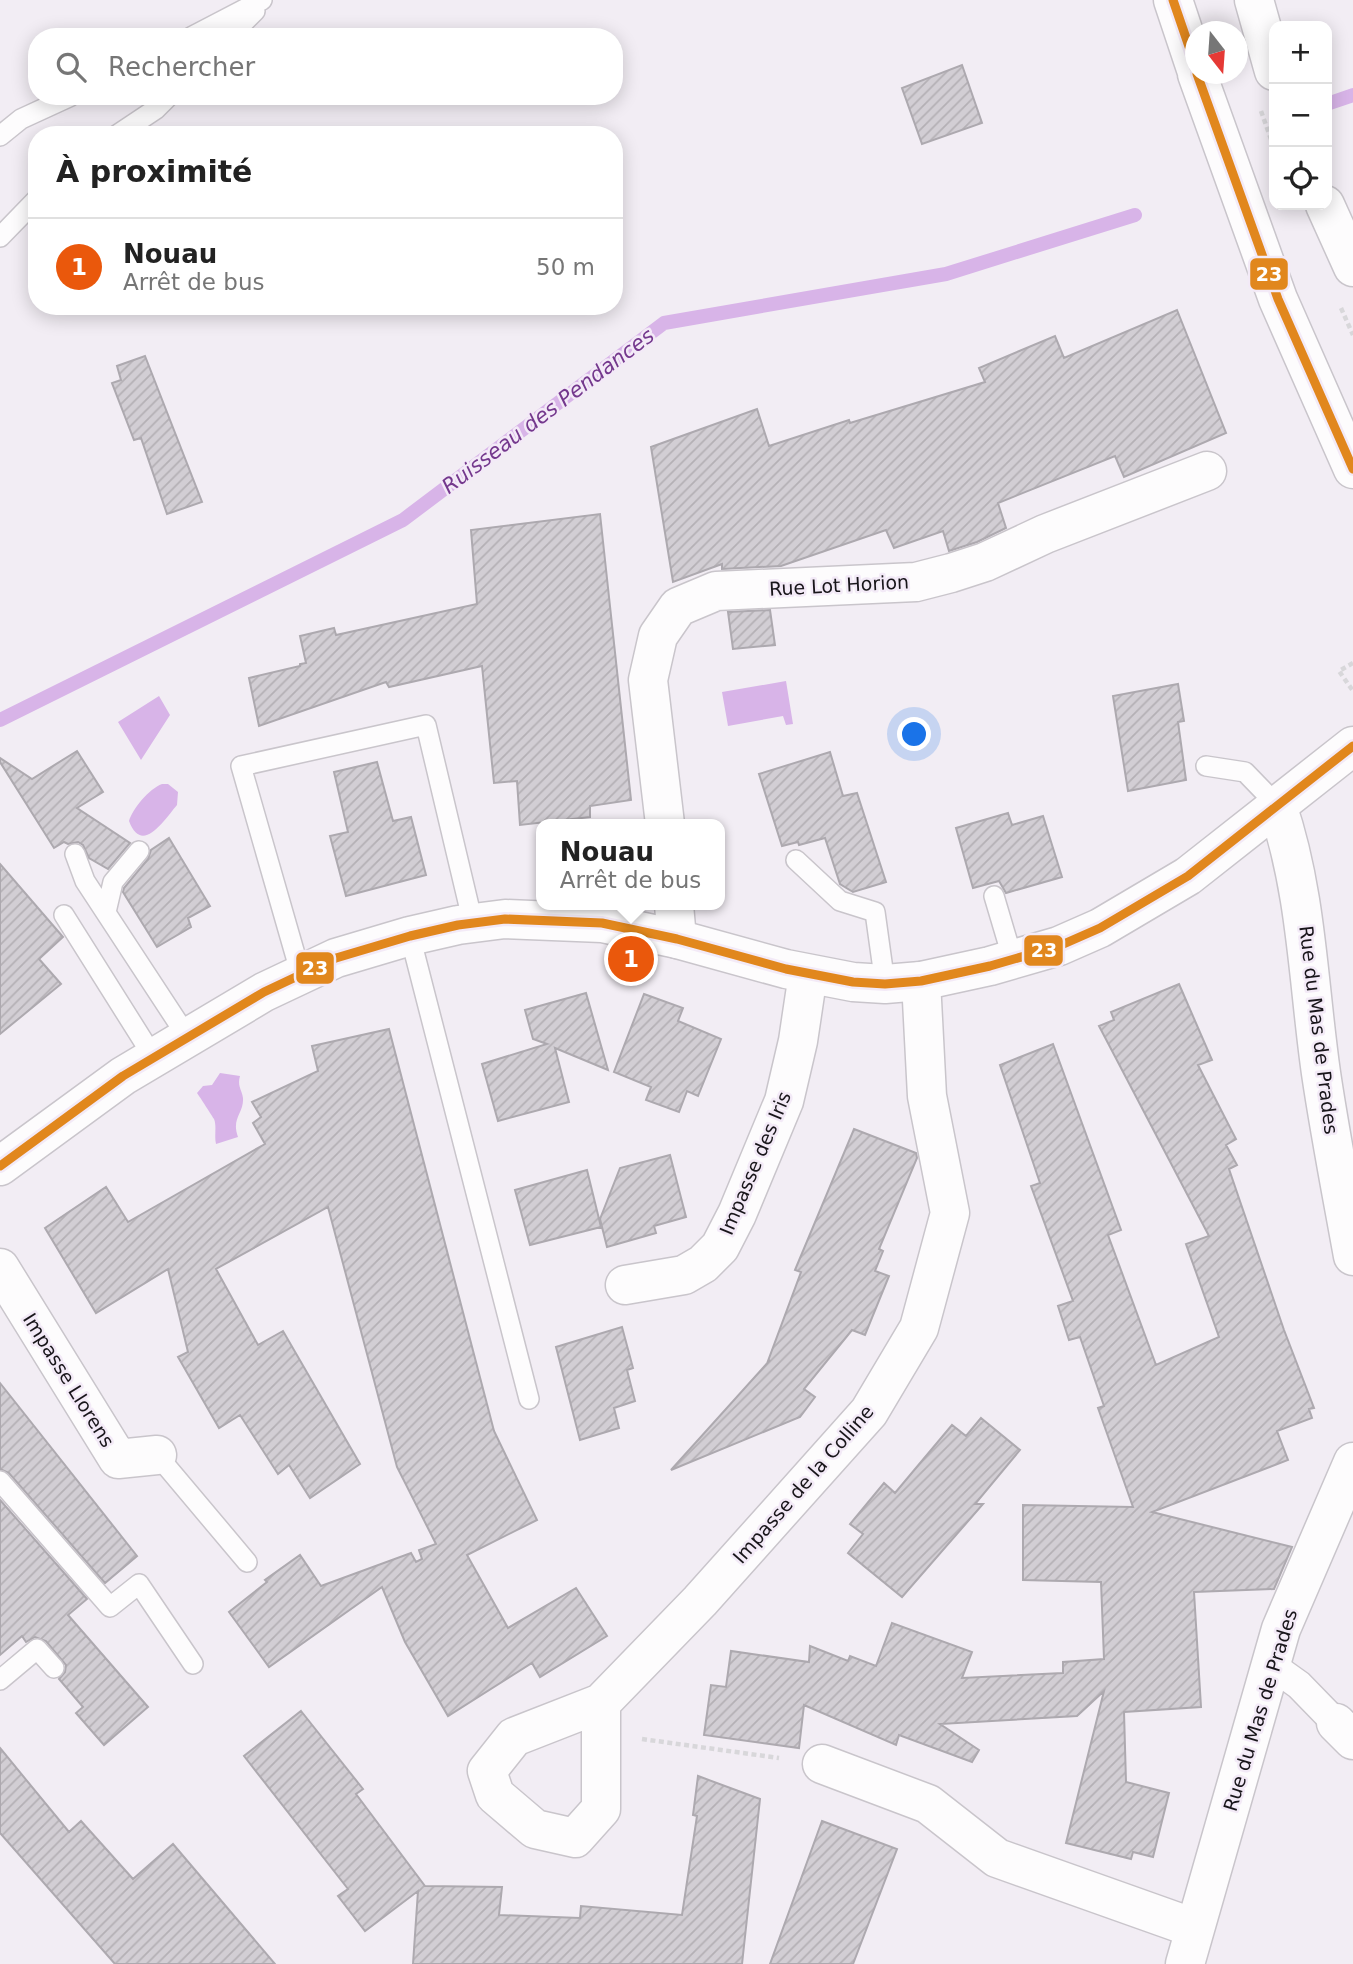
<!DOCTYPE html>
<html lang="fr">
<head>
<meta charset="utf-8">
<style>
  :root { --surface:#fff; --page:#f6f6f6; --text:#222; --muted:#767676; --line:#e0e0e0; --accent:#ea580c }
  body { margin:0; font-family:"DejaVu Sans",sans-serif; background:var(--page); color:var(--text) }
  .controls { position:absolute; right:21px; top:21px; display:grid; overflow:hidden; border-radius:14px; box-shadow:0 4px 18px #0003 }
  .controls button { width:63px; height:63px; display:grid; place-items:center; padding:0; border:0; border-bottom:2px solid var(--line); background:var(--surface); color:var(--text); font:35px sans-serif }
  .compass { position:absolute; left:1185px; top:21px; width:63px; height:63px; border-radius:50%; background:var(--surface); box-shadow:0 4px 18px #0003; rotate:163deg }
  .you { position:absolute; left:915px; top:735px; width:24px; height:24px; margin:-18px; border:5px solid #fff; border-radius:50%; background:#1a73e8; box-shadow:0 0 0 10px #1a73e833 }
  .badge { display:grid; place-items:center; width:46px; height:46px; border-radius:50%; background:var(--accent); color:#fff; font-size:23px; font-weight:700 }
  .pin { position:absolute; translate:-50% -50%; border:4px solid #fff; box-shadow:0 2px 7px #0006 }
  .popup { position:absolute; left:536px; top:819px; width:189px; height:91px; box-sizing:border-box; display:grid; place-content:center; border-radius:14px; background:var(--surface); filter:drop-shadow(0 2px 5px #0005); font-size:23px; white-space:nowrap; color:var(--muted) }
  .popup b { font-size:26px; color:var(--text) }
  .popup::after { content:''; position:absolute; left:50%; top:100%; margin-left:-14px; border:14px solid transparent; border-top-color:var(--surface) }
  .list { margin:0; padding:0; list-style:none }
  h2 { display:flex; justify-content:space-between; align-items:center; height:91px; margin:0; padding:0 28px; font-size:30px }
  h2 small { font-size:23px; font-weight:400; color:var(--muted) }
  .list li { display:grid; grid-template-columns:46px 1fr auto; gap:21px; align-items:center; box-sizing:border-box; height:98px; padding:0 28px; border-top:2px solid var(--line) }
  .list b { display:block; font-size:26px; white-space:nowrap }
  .list p { margin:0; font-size:23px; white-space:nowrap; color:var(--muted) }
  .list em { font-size:23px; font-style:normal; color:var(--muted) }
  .icon { flex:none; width:38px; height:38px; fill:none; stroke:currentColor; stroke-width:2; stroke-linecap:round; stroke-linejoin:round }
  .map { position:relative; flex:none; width:1353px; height:1964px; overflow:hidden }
  .search { position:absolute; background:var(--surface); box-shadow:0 4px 18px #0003; left:28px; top:28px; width:595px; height:77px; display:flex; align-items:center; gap:18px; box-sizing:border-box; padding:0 24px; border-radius:28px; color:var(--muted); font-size:26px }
  .panel { position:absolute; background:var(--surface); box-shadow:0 4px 18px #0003; left:28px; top:126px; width:595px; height:189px; border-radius:28px }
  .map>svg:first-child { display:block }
</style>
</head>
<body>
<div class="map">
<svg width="1353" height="1964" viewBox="0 0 1353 1964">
  <defs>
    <pattern id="building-hatch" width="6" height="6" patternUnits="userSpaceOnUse" patternTransform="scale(1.75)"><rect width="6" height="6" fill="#d2ced4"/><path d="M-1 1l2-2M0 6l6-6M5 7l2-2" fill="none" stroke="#b4b0b5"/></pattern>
  </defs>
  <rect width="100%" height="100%" fill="#f2edf4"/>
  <path fill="#d8b4e8" d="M 786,681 L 793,724 L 786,725 L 783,716 L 728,726 L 722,692 Z
    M 159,696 L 170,715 L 141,760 L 118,722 Z
    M 162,784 L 168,784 L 178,792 L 177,805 C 165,819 142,856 129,821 C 133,808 149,789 162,784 Z
    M 220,1073 L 240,1076 C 237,1086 242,1090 243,1098 C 244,1113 231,1118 238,1137 L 216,1144 C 214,1136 217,1126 214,1119 C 212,1116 200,1097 197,1093 L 203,1086 L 212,1085 Z"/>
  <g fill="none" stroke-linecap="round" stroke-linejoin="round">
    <path stroke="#d8b4e8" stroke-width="14" d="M 1327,104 L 1353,95
      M 0,720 L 403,520 L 664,323 L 946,274 L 1135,215"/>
  </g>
  <path fill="url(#building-hatch)" stroke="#ada9af" stroke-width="2" d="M 962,65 L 982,123 L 922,144 L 902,88 Z
    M 1177,310 L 1226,433 L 1124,477 L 1115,456 L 998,503 L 1006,528 L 977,542 L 949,551 L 943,531 L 894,548 L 886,530 L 781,566 L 722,569 L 722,564 L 673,582 L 651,447 L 757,409 L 769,446 L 849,420 L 850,423 L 985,382 L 979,368 L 1055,336 L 1064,358 Z
    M 145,356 L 202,502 L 167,514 L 141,438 L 134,440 L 112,383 L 121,380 L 117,366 Z
    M 600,514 L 631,800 L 590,806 L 590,817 L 520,825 L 517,781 L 494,783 L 482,666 L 389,687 L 386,682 L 259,726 L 249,678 L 300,666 L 300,664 L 306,663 L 300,636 L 334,628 L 336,635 L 477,604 L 471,530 Z
    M 770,610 L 775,645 L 733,649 L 728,612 Z
    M 1178,684 L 1184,721 L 1178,722 L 1186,780 L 1128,791 L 1113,696 Z
    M 77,751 L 103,792 L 77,808 L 130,843 L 108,869 L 89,858 L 83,845 L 78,842 L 68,844 L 64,842 L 54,848 L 0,762 L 0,758 L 32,779 Z
    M 830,752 L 843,796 L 857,793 L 886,882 L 853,892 L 840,884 L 825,838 L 799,845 L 798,842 L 782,846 L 759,774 Z
    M 377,762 L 393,821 L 411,817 L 426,875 L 346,896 L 330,836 L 348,832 L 334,772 Z
    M 1008,813 L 1012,825 L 1043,816 L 1062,877 L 1006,893 L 999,881 L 973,888 L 956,828 Z
    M 169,838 L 210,906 L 188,918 L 191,927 L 157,947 L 123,892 L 124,888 L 148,859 L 151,850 Z
    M 0,864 L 63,937 L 39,959 L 61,984 L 0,1034 Z
    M 1179,984 L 1212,1060 L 1198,1065 L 1236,1139 L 1226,1145 L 1237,1165 L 1229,1169 L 1284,1330 L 1314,1408 L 1309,1409 L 1312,1418 L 1277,1431 L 1288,1460 L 1152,1512 L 1292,1547 L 1274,1589 L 1194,1592 L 1201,1707 L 1124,1712 L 1126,1782 L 1169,1793 L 1153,1857 L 1133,1852 L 1131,1859 L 1066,1843 L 1104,1691 L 1077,1716 L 940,1724 L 979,1750 L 972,1762 L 899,1735 L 896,1745 L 804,1705 L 799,1748 L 704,1735 L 711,1685 L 726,1687 L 731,1651 L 809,1662 L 810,1646 L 848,1661 L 850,1656 L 876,1666 L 892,1623 L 972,1652 L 962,1678 L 1063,1673 L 1063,1662 L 1104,1659 L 1101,1582 L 1023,1580 L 1023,1505 L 1133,1507 L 1098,1408 L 1104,1406 L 1080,1337 L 1069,1340 L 1058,1306 L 1073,1301 L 1031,1186 L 1040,1183 L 1000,1065 L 1053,1044 L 1121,1230 L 1108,1235 L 1156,1365 L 1219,1337 L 1186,1244 L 1209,1236 L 1099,1026 L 1114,1020 L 1111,1012 Z
    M 586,993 L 608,1070 L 555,1048 L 569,1102 L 498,1121 L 482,1064 L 547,1044 L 533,1039 L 525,1010 Z
    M 644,994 L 683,1008 L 678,1021 L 721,1039 L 698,1096 L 687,1091 L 679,1112 L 646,1100 L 651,1087 L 614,1072 Z
    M 389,1029 L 494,1431 L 537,1520 L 467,1555 L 508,1628 L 576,1588 L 607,1636 L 540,1677 L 532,1663 L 448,1716 L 405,1642 L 382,1587 L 269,1667 L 229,1612 L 267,1582 L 265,1580 L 300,1555 L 321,1586 L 411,1553 L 416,1562 L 422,1559 L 419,1550 L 436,1544 L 397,1467 L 328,1207 L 216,1269 L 258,1345 L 283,1331 L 360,1464 L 310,1498 L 289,1465 L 278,1474 L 240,1415 L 219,1428 L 178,1357 L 188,1352 L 168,1269 L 96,1313 L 45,1228 L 106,1187 L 128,1222 L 265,1144 L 253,1123 L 261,1117 L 252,1102 L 318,1071 L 312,1046 Z
    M 854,1129 L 916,1153 L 917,1158 L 879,1249 L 883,1251 L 875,1271 L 889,1276 L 865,1335 L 852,1330 L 804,1389 L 815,1397 L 800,1417 L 671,1470 L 770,1360 L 768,1361 L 801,1272 L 795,1270 Z
    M 670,1155 L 686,1217 L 654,1226 L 656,1233 L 607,1247 L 600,1219 L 620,1168 Z
    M 587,1170 L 601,1227 L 530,1245 L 515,1190 Z
    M 622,1327 L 633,1368 L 627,1370 L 635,1401 L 614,1408 L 619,1428 L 580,1440 L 556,1347 Z
    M 0,1383 L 137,1556 L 105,1583 L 9,1473 L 0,1469 Z
    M 981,1418 L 1020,1450 L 975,1504 L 983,1504 L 902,1597 L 848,1553 L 863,1534 L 850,1524 L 884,1483 L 895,1493 L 952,1425 L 966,1436 Z
    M 0,1500 L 87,1599 L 68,1615 L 148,1707 L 104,1745 L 76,1713 L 83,1707 L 59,1679 L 65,1672 L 66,1665 L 46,1641 L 35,1637 L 26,1642 L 22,1636 L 0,1655 Z
    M 301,1711 L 363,1789 L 356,1794 L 425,1886 L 502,1887 L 499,1915 L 580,1918 L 581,1906 L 682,1915 L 697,1816 L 693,1815 L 698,1776 L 760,1799 L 742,1964 L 413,1964 L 418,1891 L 365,1931 L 338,1896 L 348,1889 L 244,1756 Z
    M 0,1748 L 69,1832 L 81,1821 L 133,1879 L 173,1844 L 275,1964 L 115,1964 L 0,1833 Z
    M 822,1821 L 897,1849 L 853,1964 L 770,1964 Z"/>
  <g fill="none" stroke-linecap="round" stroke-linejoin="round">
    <g stroke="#c9c5cb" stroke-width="22">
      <path id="service" d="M 191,37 L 262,0
        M 229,37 L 255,11
        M 117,135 L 156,109 L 169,96
        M 0,136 L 21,119 L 71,96
        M 0,237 L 37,199
        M 1206,766 L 1245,772 L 1277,805
        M 75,854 L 85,881 L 188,1038
        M 796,860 L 840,901 L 875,912 L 885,984
        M 994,896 L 1013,960
        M 106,912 L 113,882 L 139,851
        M 64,915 L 154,1058
        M 410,936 L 529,1399
        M 301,975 L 241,766 L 426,725 L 473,923
        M 157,1455 L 247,1562
        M 0,1481 L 110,1607 L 139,1584 L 193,1664
        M 0,1680 L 37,1649 L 54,1668"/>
    </g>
    <g stroke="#c9c5cb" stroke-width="31">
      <path id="pedestrian" d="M 1271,1665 L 1299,1685 L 1336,1723"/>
    </g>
    <g stroke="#c9c5cb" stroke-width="41">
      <path id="minor" d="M 1254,0 L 1274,71
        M 1325,205 L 1353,267
        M 1277,805 C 1307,893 1308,982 1321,1073 C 1330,1134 1342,1195 1353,1256
        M 665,824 L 648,680 L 658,636 L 678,607 L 716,591 L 916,582 L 951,573 L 985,562 L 1045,534 L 1207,471
        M 674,905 L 677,939
        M 0,1268 L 118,1459 L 157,1455
        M 625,1285 L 684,1275 L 703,1264 L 720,1247 L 737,1214 L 784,1101 L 798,1041 L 808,974
        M 601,1703 L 601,1809 L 575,1838 L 535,1829 L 495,1795 L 487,1771 L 514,1737 L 601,1703 L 700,1601 L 869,1412 L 919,1328 L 950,1213 L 927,1096 L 921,981
        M 1336,1723 L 1353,1740
        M 822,1764 L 928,1804 L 997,1858 L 1194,1928
        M 1185,1964 L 1281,1629 L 1353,1462"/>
    </g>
    <g stroke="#c9c5cb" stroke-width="41">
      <path id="tertiary" d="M 0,1166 L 123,1076 L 264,992 L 336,958 L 410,936 L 458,925 L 505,919 L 602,923 L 677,939 L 786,969 L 853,982 L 885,984 L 921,981 L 990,966 L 1059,946 L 1100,928 L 1188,876 L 1353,746"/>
    </g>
    <g stroke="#c9c5cb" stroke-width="41">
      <path id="secondary" d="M 1173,0 L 1196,69
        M 1197,74 L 1278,299 L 1353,469"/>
    </g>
    <path stroke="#d8d7da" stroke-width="4.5" stroke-dasharray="5 3.5" stroke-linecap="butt" d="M 1261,111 L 1274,148
      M 1341,308 L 1353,335
      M 1353,663 L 1339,671 L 1353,691
      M 642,1739 L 779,1758"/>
    <use href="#service" stroke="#fdfcfd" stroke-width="19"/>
    <use href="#pedestrian" stroke="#fdfcfd" stroke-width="28"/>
    <use href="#minor" stroke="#fdfcfd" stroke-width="38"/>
    <use href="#tertiary" stroke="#fdfcfd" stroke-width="38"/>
    <use href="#secondary" stroke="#fdfcfd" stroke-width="38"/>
    <g stroke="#f3eaf7" stroke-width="14">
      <path id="bus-1" d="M 1173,0 L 1196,67
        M 1197,74 L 1278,299 L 1353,469
        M 0,1166 L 123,1076 L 264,992 L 336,958 L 410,936 L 458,925 L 505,919 L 602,923 L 677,939 L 786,969 L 853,982 L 885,984 L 921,981 L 990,966 L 1059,946 L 1100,928 L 1188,876 L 1353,746"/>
    </g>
    <use href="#bus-1" stroke="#e1871d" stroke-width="9"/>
  </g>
  <g text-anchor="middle" stroke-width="5" stroke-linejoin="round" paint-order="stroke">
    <g font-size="19" fill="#18151a" stroke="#f3eaf7">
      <text transform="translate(839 585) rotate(-3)" y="7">Rue Lot Horion</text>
      <text transform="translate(1319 1030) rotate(83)" y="7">Rue du Mas de Prades</text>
      <text transform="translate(755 1163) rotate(-67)" y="7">Impasse des Iris</text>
      <text transform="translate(69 1380) rotate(58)" y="7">Impasse Llorens</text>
      <text transform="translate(803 1484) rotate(-49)" y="7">Impasse de la Colline</text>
      <text transform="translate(1260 1710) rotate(-73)" y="7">Rue du Mas de Prades</text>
    </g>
    <g font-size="21" font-style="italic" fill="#74388d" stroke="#f3eaf7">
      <text transform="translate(548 411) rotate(-37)" y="7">Ruisseau des Pendances</text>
    </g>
  </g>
  <g stroke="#f3eaf7" stroke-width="2.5">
    <rect x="1249" y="257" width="40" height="34" rx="7" fill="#e1871d"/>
    <rect x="1023" y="934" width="41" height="33" rx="7" fill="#e1871d"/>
    <rect x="295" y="951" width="40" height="34" rx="7" fill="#e1871d"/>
  </g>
  <g font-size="19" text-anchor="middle" font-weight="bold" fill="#fff">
    <text x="1269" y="281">23</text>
    <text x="1044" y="957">23</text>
    <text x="315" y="975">23</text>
  </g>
</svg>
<div class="controls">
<button>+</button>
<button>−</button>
<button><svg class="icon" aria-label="locate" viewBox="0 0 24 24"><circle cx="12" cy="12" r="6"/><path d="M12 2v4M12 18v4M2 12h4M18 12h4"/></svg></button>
</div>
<svg class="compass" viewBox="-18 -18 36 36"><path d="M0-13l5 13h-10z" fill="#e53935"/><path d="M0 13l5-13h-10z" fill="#767676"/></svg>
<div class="you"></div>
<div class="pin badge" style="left:631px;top:959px">1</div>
<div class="popup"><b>Nouau</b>Arrêt de bus</div>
<div class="search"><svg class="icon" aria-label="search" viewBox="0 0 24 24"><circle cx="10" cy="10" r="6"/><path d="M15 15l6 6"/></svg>Rechercher</div>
<section class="panel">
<h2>À proximité<small></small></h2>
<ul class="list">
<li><span class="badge">1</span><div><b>Nouau</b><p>Arrêt de bus</p></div><em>50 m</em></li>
</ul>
</section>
</div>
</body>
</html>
